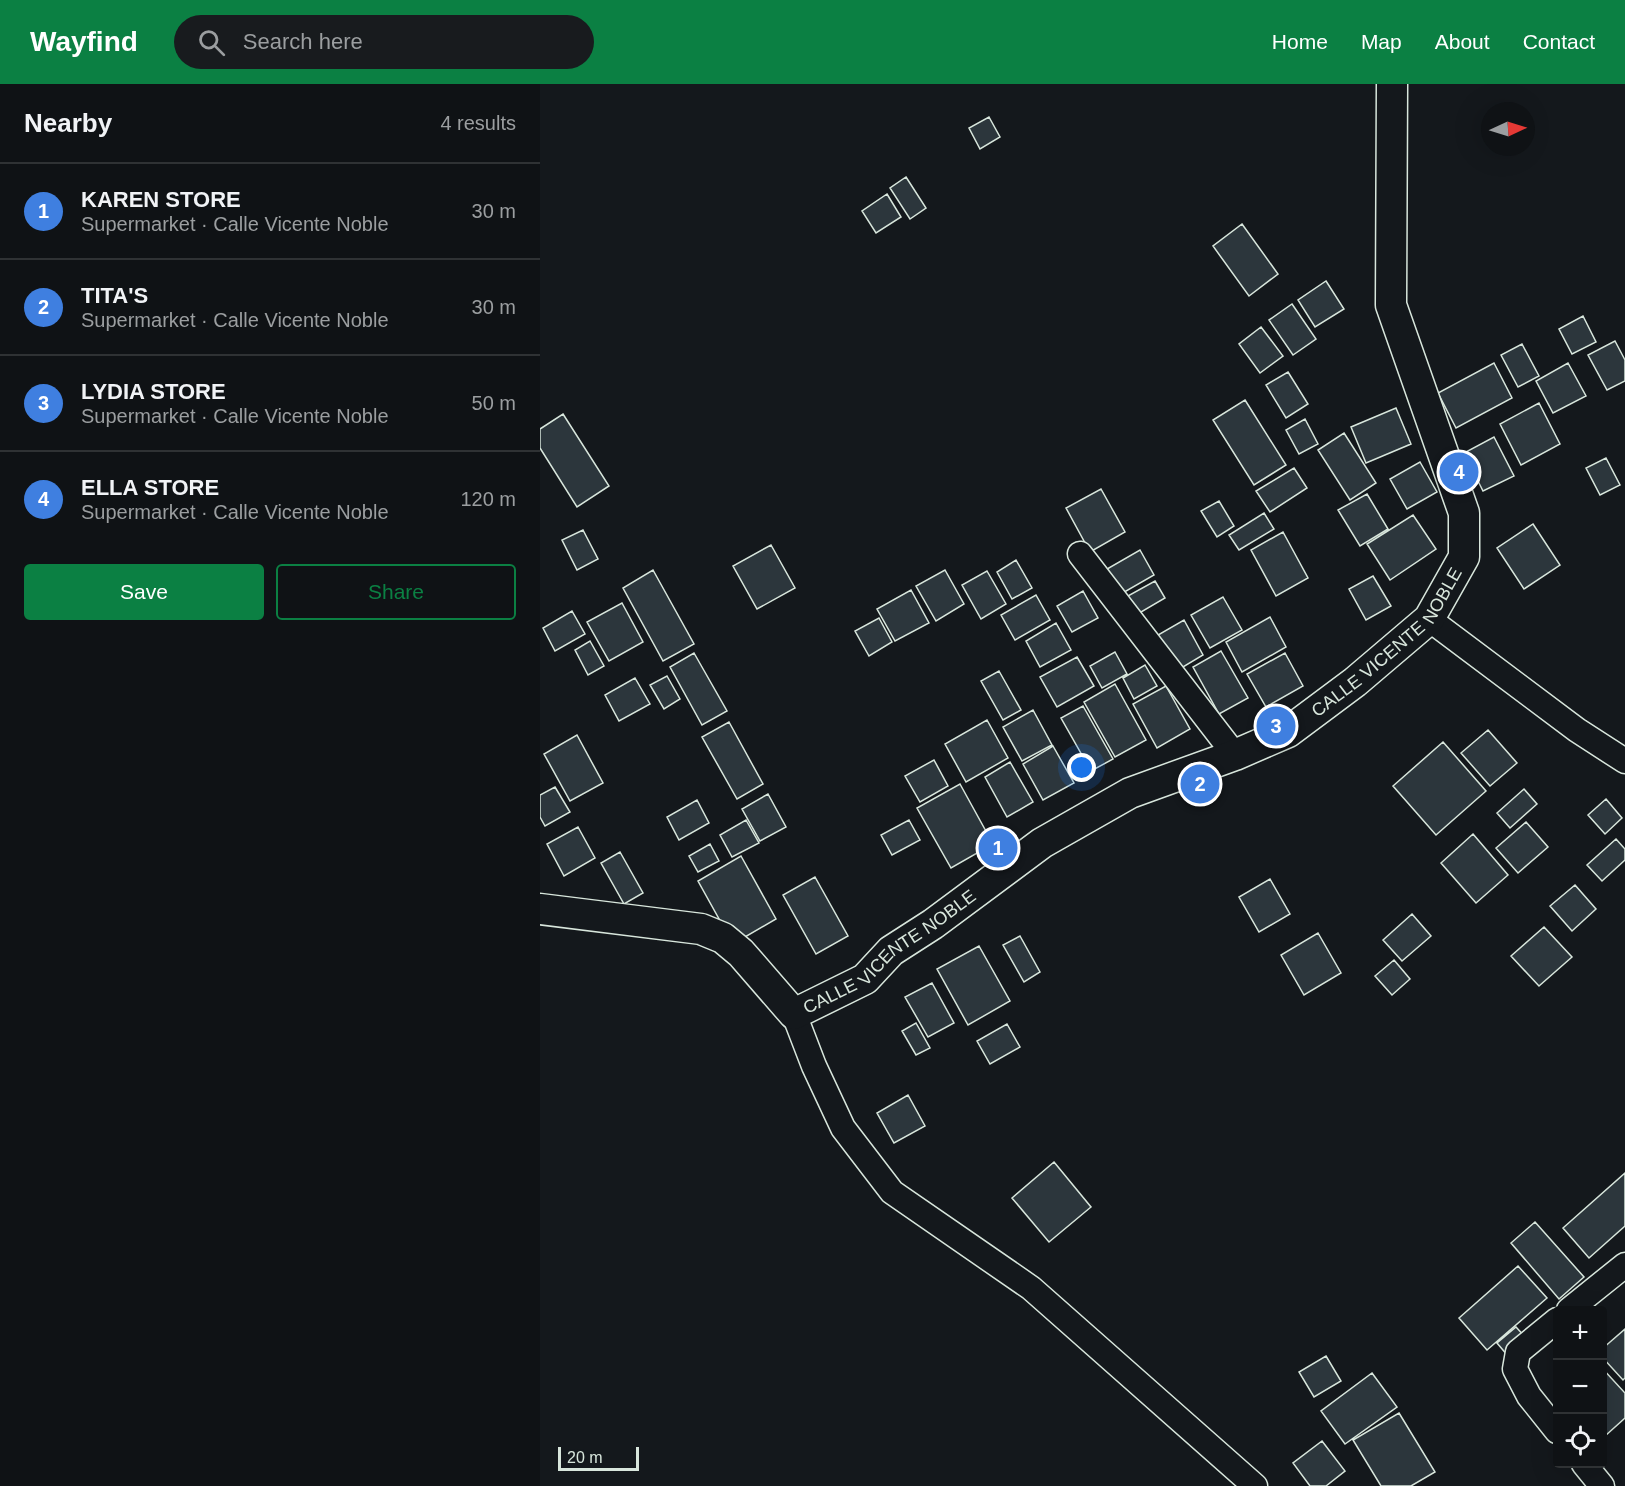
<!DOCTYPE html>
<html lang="en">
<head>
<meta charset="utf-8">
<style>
  :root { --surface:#0f1215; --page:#181b1e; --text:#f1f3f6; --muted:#9b9ea0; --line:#2f3234; --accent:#0b8043 }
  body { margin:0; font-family:Helvetica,sans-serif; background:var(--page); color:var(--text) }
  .controls { position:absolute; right:18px; bottom:18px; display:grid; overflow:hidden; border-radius:6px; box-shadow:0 6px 24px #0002 }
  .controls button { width:54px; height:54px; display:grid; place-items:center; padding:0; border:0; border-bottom:2px solid var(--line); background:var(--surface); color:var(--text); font:30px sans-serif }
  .compass { position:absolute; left:941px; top:18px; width:54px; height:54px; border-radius:50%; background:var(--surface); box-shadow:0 6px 24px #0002; rotate:86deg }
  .scale { position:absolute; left:18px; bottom:15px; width:81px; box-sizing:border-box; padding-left:6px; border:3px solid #d8e6dc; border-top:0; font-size:16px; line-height:21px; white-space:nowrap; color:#d8e6dc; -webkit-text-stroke:4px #14181c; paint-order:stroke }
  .you { position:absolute; left:542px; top:684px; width:21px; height:21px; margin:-15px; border:4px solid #fff; border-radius:50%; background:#1a73e8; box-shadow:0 0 0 9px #1a73e833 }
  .badge { display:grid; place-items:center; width:39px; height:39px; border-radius:50%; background:var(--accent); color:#fff; font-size:20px; font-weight:700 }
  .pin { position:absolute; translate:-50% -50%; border:3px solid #fff; box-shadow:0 2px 6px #0006 }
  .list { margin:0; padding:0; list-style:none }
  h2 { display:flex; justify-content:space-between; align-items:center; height:78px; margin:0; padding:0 24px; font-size:26px }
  h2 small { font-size:20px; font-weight:400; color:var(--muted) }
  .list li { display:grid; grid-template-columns:39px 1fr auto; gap:18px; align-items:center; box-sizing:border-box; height:96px; padding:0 24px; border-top:2px solid var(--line) }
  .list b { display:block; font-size:22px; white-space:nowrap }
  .list p { margin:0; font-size:20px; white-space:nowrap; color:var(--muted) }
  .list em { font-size:20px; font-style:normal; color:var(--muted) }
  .actions { display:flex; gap:12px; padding:18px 24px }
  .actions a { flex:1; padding:14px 0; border:2px solid var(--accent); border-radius:6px; text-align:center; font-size:21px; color:var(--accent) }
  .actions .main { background:var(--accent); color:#fff }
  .icon { flex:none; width:33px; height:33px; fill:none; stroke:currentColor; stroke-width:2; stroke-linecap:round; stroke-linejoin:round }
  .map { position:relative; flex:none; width:1085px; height:1402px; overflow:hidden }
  header { display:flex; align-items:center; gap:36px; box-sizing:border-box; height:84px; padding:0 30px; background:var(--accent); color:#fff }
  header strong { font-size:28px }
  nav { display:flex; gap:33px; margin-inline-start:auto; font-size:21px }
  .search { width:420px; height:54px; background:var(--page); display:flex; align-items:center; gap:15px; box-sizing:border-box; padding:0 21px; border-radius:33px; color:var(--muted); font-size:22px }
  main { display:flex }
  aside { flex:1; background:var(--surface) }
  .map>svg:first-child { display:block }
</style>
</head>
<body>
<header>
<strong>Wayfind</strong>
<div class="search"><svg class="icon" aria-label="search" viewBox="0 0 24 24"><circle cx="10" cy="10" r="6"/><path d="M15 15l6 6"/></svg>Search here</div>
<nav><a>Home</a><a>Map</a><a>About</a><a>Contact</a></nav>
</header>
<main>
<aside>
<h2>Nearby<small>4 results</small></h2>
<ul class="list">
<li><span class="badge" style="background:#3f7fe0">1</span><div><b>KAREN STORE</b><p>Supermarket · Calle Vicente Noble</p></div><em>30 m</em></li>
<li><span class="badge" style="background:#3f7fe0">2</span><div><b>TITA'S</b><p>Supermarket · Calle Vicente Noble</p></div><em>30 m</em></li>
<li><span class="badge" style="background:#3f7fe0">3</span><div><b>LYDIA STORE</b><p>Supermarket · Calle Vicente Noble</p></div><em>50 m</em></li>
<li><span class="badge" style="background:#3f7fe0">4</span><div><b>ELLA STORE</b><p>Supermarket · Calle Vicente Noble</p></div><em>120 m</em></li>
</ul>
<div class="actions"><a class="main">Save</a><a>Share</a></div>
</aside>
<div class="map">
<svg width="1085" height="1402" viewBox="0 0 1085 1402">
  <rect width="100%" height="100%" fill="#14181c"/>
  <path fill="#2c363c" stroke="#d8e6dc" stroke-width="1.5" d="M 449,33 L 460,53 L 440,65 L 429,44 Z
    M 366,93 L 386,124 L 370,135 L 350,104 Z
    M 347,110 L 361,133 L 336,149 L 322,127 Z
    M 702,140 L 738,190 L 709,212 L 673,162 Z
    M 786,197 L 804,225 L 775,243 L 758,216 Z
    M 752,220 L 776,255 L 753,271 L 729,236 Z
    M 1043,232 L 1056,258 L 1032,270 L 1019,245 Z
    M 721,243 L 743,272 L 720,289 L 699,260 Z
    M 1075,257 L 1085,276 L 1085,297 L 1067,306 L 1048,271 Z
    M 982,260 L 999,292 L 978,303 L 961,271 Z
    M 954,279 L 972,314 L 916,344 L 898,309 Z
    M 1028,279 L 1046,312 L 1013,329 L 996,297 Z
    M 748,288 L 768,320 L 746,334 L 726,301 Z
    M 705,316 L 746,381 L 714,401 L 673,336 Z
    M 999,319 L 1020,360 L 981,381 L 960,340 Z
    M 856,324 L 871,360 L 826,379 L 811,343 Z
    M 23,330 L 69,402 L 37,423 L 0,364 L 0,345 Z
    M 765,335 L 778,360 L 759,370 L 746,346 Z
    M 804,349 L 836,399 L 810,416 L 778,366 Z
    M 954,353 L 974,392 L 943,407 L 924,369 Z
    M 1066,374 L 1080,401 L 1060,411 L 1046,384 Z
    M 880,378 L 897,408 L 867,425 L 850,395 Z
    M 754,384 L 767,404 L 730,428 L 716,407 Z
    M 561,405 L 585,448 L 550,468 L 526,424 Z
    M 827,410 L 848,445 L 820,462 L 798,426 Z
    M 679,417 L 694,442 L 677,453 L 661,427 Z
    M 724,429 L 734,445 L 699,466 L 689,451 Z
    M 873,431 L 896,465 L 850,496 L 827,460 Z
    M 993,440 L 1020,481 L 984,505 L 957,464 Z
    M 43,446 L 58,475 L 37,486 L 22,456 Z
    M 743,448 L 768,494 L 736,512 L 711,466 Z
    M 231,461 L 255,504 L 217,525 L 193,482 Z
    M 600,466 L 614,491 L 581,510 L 567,485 Z
    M 476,476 L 492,504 L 472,515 L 457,488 Z
    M 113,486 L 154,560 L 123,577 L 83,504 Z
    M 405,486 L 424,520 L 396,537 L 376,502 Z
    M 447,487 L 466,520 L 441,535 L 422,501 Z
    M 833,492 L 851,522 L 826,536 L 809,505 Z
    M 615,497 L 625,514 L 596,531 L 586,513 Z
    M 371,506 L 389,539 L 355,557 L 337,525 Z
    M 543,507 L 558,534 L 532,548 L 517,522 Z
    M 496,511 L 510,536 L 475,556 L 461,531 Z
    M 683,513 L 702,546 L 670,564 L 651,531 Z
    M 82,519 L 103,558 L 69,577 L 47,538 Z
    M 32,527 L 45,550 L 15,567 L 3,544 Z
    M 730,533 L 746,563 L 702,588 L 686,558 Z
    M 339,534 L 352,558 L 329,572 L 315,547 Z
    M 644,536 L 663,571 L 638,586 L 618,551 Z
    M 516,539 L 531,566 L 500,583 L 486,557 Z
    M 50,557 L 64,582 L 48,591 L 35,566 Z
    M 681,567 L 708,614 L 679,630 L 653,583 Z
    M 575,568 L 587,590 L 562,604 L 550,582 Z
    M 154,569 L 187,627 L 162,641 L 130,583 Z
    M 745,569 L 763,602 L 726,623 L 707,590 Z
    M 537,573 L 554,602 L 517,623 L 500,593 Z
    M 605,581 L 617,602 L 594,615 L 583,594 Z
    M 459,587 L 481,626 L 463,636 L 441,597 Z
    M 127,592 L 140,615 L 124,625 L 110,601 Z
    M 95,594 L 110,620 L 79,637 L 65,611 Z
    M 575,600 L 606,656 L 575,673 L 544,618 Z
    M 626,602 L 650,645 L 617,664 L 593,620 Z
    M 543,622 L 573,675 L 551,687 L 521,634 Z
    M 493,626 L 512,661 L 482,677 L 463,643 Z
    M 447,636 L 468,674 L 426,698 L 405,660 Z
    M 189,638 L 223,700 L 197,715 L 162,653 Z
    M 948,646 L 977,679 L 950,702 L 921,669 Z
    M 37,651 L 63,699 L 30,717 L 4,670 Z
    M 903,658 L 946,707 L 896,751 L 853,702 Z
    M 513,662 L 534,699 L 503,716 L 483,680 Z
    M 394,676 L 408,702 L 380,718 L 365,692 Z
    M 470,678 L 493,718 L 467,733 L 445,693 Z
    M 420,700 L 453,760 L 411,784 L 377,724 Z
    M 15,703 L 30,728 L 5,742 L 0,733 L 0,711 Z
    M 984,705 L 997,720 L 970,744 L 957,729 Z
    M 228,710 L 246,743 L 220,757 L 202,725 Z
    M 1066,715 L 1082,734 L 1065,750 L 1048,731 Z
    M 157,716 L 169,739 L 139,756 L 127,733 Z
    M 206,736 L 219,759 L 192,773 L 180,751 Z
    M 369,736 L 380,756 L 352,771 L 341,751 Z
    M 986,738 L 1008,763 L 978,789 L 956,764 Z
    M 38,743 L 55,774 L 24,792 L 7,760 Z
    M 933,750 L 968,791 L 936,819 L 901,779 Z
    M 1076,755 L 1085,765 L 1085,776 L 1062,797 L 1047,781 Z
    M 170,760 L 179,777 L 158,788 L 149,772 Z
    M 80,768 L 103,809 L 84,820 L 61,779 Z
    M 201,772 L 236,835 L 193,860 L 158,797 Z
    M 275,793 L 308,852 L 276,870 L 243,811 Z
    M 730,795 L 750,830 L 719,848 L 699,813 Z
    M 1035,801 L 1056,825 L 1032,847 L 1010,822 Z
    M 872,830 L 891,852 L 862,877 L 843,856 Z
    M 1004,843 L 1032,873 L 999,902 L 971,872 Z
    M 778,849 L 801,889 L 764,911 L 741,871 Z
    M 480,852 L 500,888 L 484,898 L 463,861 Z
    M 439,862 L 470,917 L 428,941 L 397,885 Z
    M 854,876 L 870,895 L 852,911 L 835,892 Z
    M 392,899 L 414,939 L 388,953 L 365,913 Z
    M 376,939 L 390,964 L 376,971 L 362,947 Z
    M 467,940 L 480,963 L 450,980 L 437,957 Z
    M 368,1011 L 385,1042 L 354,1059 L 337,1029 Z
    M 514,1078 L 551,1123 L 509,1158 L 472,1114 Z
    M 1085,1089 L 1085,1142 L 1049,1174 L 1023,1144 Z
    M 995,1138 L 1044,1193 L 1019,1215 L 971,1159 Z
    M 978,1182 L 1007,1214 L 947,1266 L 919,1234 Z
    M 976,1243 L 987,1255 L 968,1272 L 957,1259 Z
    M 1085,1245 L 1085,1294 L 1083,1296 L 1062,1273 L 1062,1265 Z
    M 786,1272 L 801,1297 L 774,1313 L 759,1288 Z
    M 1062,1284 L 1085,1309 L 1085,1334 L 1065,1352 L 1062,1349 Z
    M 832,1289 L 857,1323 L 805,1360 L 781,1327 Z
    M 859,1329 L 895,1388 L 871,1402 L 841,1402 L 813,1356 Z
    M 782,1357 L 805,1387 L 786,1402 L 770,1402 L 753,1379 Z"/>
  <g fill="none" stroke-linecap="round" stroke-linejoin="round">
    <g stroke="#d8e6dc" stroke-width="27">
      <path id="minor" d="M 540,470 L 695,671
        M 889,535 L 1037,646 L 1085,677
        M 254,930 L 274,982 L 303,1044 L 352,1108 L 491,1204 L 715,1402
        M 1029,1226 L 1085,1181
        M 1017,1236 L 978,1268 L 975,1285 L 989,1312 L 1017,1347
        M 1044,1380 L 1062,1402"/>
    </g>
    <g stroke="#d8e6dc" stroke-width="33">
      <g id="tertiary">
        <path id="s1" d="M 0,825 L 161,845 L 183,854 L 201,869 L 254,930 L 325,895 L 351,867 L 393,840 L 502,759 L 590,709 L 695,671 L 748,648 L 815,598 L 889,535 L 924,473 L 924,429 L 851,221 L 852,0"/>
      </g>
    </g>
    <use href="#minor" stroke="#14181c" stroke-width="24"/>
    <use href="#tertiary" stroke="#14181c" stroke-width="30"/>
  </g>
  <g text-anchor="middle" stroke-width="4.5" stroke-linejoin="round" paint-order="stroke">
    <g font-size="18" fill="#d8e6dc" stroke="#14181c">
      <text dy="6" stroke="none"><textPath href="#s1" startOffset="999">CALLE VICENTE NOBLE</textPath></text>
      <text dy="6" stroke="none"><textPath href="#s1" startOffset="405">CALLE VICENTE NOBLE</textPath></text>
    </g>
  </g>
</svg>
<div class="controls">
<button>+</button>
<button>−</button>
<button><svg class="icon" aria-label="locate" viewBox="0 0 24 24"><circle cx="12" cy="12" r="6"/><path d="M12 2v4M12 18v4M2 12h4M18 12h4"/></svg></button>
</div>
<svg class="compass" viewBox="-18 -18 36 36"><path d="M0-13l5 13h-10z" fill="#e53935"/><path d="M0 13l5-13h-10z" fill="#9b9ea0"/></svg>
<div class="scale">20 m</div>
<div class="you"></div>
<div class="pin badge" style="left:458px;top:764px;background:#3f7fe0">1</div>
<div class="pin badge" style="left:660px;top:700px;background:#3f7fe0">2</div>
<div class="pin badge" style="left:736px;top:642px;background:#3f7fe0">3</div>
<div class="pin badge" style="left:919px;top:388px;background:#3f7fe0">4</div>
</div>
</main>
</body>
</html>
